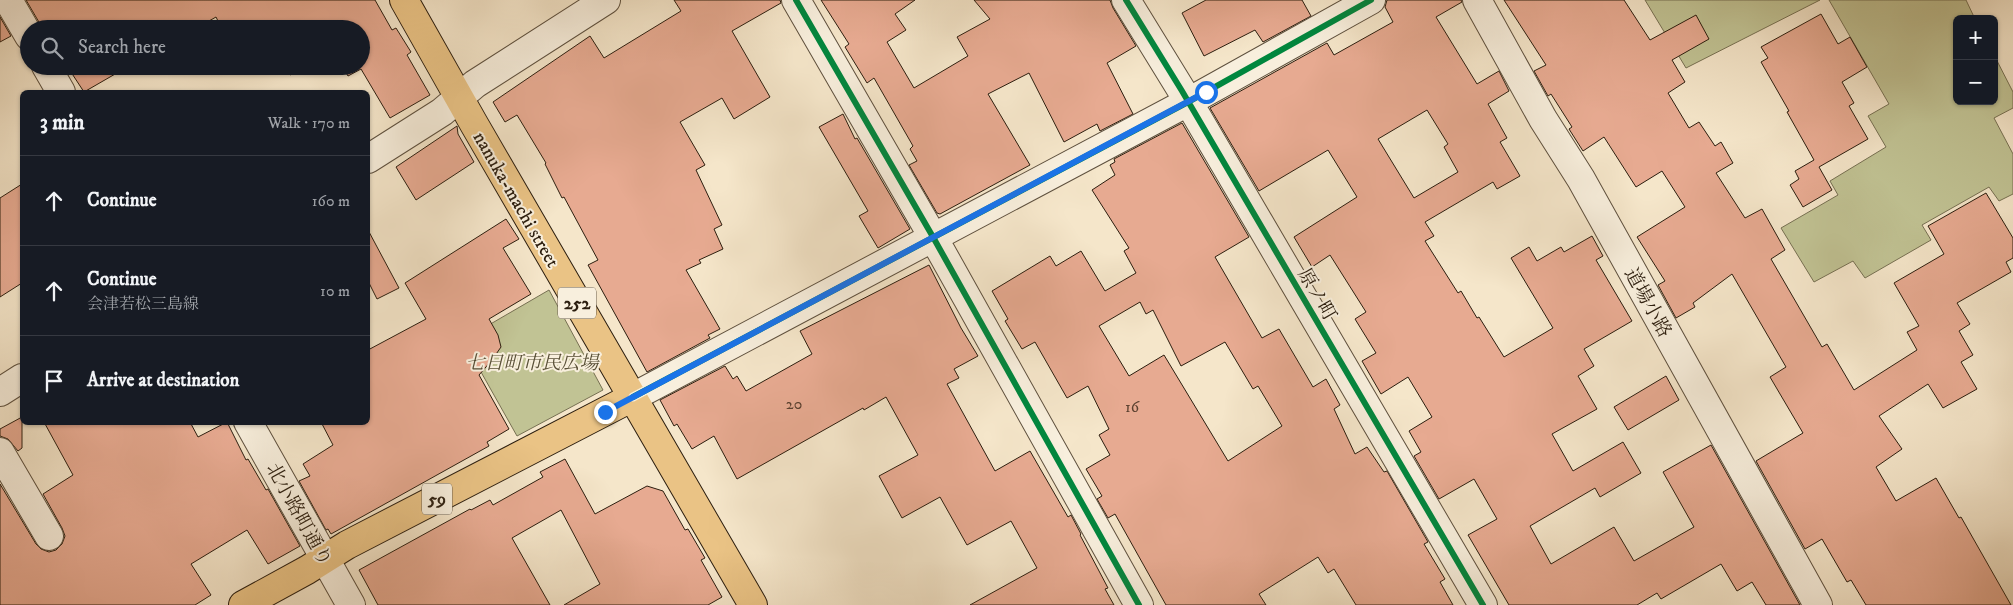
<!DOCTYPE html>
<html lang="en">
<head>
<meta charset="utf-8">
<style>
  :root { --surface:#171b24; --page:#242831; --text:#f1f3f6; --muted:#9ea1a6; --line:#363941 }
  body { margin:0; font-family:"IM FELL DW Pica","Noto Serif JP",serif; background:var(--page); color:var(--text) }
  .controls { position:absolute; right:15px; top:15px; display:grid; overflow:hidden; border-radius:8px; box-shadow:0 1px 4px #0004 }
  .controls button { width:45px; height:45px; display:grid; place-items:center; padding:0; border:0; border-bottom:1px solid var(--line); background:var(--surface); color:var(--text); font:25px sans-serif }
  .stop { position:absolute; width:15px; height:15px; margin:-11px; border:4px solid #1a73e8; border-radius:50%; background:#fff }
  .stop.end { background:#1a73e8; border-color:#fff; box-shadow:0 1px 5px #0008 }
  .list { margin:0; padding:0; list-style:none }
  h2 { display:flex; justify-content:space-between; align-items:center; height:65px; margin:0; padding:0 20px; font-size:21px }
  h2 small { font-size:16px; font-weight:400; color:var(--muted) }
  .list li { display:grid; grid-template-columns:32px 1fr auto; gap:15px; align-items:center; box-sizing:border-box; height:90px; padding:0 20px; border-top:1px solid var(--line) }
  .list b { display:block; font-size:19px; white-space:nowrap }
  .list p { margin:0; font-size:16px; white-space:nowrap; color:var(--muted) }
  .list em { font-size:16px; font-style:normal; color:var(--muted) }
  .icon { flex:none; width:28px; height:28px; fill:none; stroke:currentColor; stroke-width:2; stroke-linecap:round; stroke-linejoin:round }
  .map { position:relative; flex:none; width:2013px; height:605px; overflow:hidden }
  .search { position:absolute; background:var(--surface); box-shadow:0 1px 4px #0004; left:20px; top:20px; width:350px; height:55px; display:flex; align-items:center; gap:12px; box-sizing:border-box; padding:0 18px; border-radius:28px; color:var(--muted); font-size:19px }
  .panel { position:absolute; background:var(--surface); box-shadow:0 1px 4px #0004; left:20px; top:90px; width:350px; height:335px; border-radius:8px }
  .map>svg:first-child { display:block }
</style>
</head>
<body>
<div class="map">
<svg width="2013" height="605" viewBox="0 0 2013 605">
  <rect width="100%" height="100%" fill="#f5e6ca"/>
  <filter id="stains"><feTurbulence type="fractalNoise" baseFrequency=".004" numOctaves="4"/><feColorMatrix values="0 0 0 0 .2 0 0 0 0 .09 0 0 0 0 .02 0 0 0 .5 -.17"/></filter>
  <radialGradient id="worn" r=".72"><stop offset=".6" stop-color="#630" stop-opacity="0"/><stop offset="1" stop-color="#630" stop-opacity=".3"/></radialGradient>
  <path fill="#c1c394" stroke="#767052" d="M 1645,0 L 1820,0 L 1686,68 Z
    M 1829,0 L 1966,0 L 1975,19 L 1957,19 L 1957,101 L 1994,101 L 1994,55 L 2013,92 L 2013,108 L 1994,118 L 2013,154 L 2013,194 L 1999,201 L 1989,187 L 1922,225 L 1931,240 L 1865,278 L 1853,261 L 1814,282 L 1781,228 L 1838,195 L 1830,181 L 1886,147 L 1868,116 L 1889,104 Z
    M 549,290 L 603,390 L 517,436 L 463,340 Z"/>
  <path fill="#e7aa91" stroke="#2c1e0f" fill-rule="evenodd" d="M 26,0 L 375,0 L 392,30 L 396,28 L 411,52 L 407,55 L 430,95 L 390,118 L 361,69 L 348,76 L 342,66 L 361,66 L 361,29 L 222,29 L 216,17 L 195,29 L 43,29 Z
    M 674,0 L 780,0 L 781,3 L 732,31 L 770,97 L 734,119 L 722,98 L 680,122 L 705,165 L 696,170 L 722,225 L 714,229 L 723,249 L 699,260 L 701,263 L 686,270 L 720,329 L 708,335 L 710,338 L 647,372 L 588,265 L 598,260 L 564,197 L 562,198 L 545,164 L 546,163 L 517,115 L 505,122 L 493,102 L 590,36 L 604,58 L 681,11 Z
    M 821,0 L 915,0 L 895,14 L 906,30 L 887,42 L 914,88 L 968,56 L 957,37 L 990,19 L 974,0 L 1110,0 L 1113,8 L 1136,46 L 1107,63 L 1133,114 L 1100,131 L 1097,124 L 1064,142 L 1029,73 L 988,94 L 1030,165 L 940,214 L 937,213 L 909,165 L 917,161 L 910,149 L 913,146 L 874,78 L 867,83 L 845,47 L 849,44 Z
    M 1206,0 L 1302,0 L 1311,16 L 1263,42 L 1255,30 L 1204,56 L 1182,13 Z
    M 1387,0 L 1461,0 L 1462,2 L 1436,17 L 1477,84 L 1499,71 L 1509,91 L 1488,104 L 1507,138 L 1500,142 L 1520,176 L 1497,189 L 1493,182 L 1425,222 L 1434,236 L 1425,241 L 1458,293 L 1461,291 L 1477,318 L 1479,317 L 1504,357 L 1553,328 L 1511,258 L 1529,247 L 1537,261 L 1561,247 L 1564,252 L 1592,236 L 1603,256 L 1596,260 L 1632,321 L 1584,349 L 1594,366 L 1578,376 L 1597,409 L 1552,434 L 1573,471 L 1623,442 L 1641,473 L 1600,497 L 1595,488 L 1530,526 L 1551,564 L 1614,527 L 1634,561 L 1694,527 L 1663,472 L 1711,445 L 1800,605 L 1766,605 L 1752,582 L 1737,591 L 1721,564 L 1661,599 L 1657,593 L 1637,605 L 1509,605 L 1468,535 L 1497,519 L 1474,479 L 1439,499 L 1414,456 L 1421,452 L 1409,431 L 1432,417 L 1408,377 L 1381,394 L 1362,361 L 1376,353 L 1355,319 L 1366,312 L 1330,255 L 1312,267 L 1294,237 L 1357,197 L 1328,150 L 1259,191 L 1210,108 L 1327,43 L 1334,55 L 1393,22 L 1385,7 ZM 1427,110 L 1448,144 L 1444,147 L 1458,172 L 1414,198 L 1378,139 Z
    M 1504,0 L 1624,0 L 1650,40 L 1696,15 L 1709,39 L 1672,60 L 1685,82 L 1668,93 L 1689,128 L 1699,122 L 1715,146 L 1721,142 L 1733,163 L 1716,173 L 1745,218 L 1762,209 L 1785,250 L 1771,259 L 1822,347 L 1827,344 L 1854,390 L 1917,350 L 1907,332 L 1919,326 L 1894,283 L 1944,254 L 1928,226 L 1986,193 L 2013,238 L 2013,258 L 2006,262 L 2011,272 L 1957,303 L 1970,324 L 1959,331 L 1973,355 L 1961,362 L 1977,389 L 1943,408 L 1928,384 L 1879,416 L 1902,449 L 1876,467 L 1896,501 L 1936,478 L 1959,518 L 1961,517 L 2011,605 L 1866,605 L 1851,580 L 1847,582 L 1822,539 L 1805,549 L 1756,461 L 1803,433 L 1770,377 L 1786,367 L 1732,274 L 1693,303 L 1695,307 L 1676,318 L 1658,285 L 1665,281 L 1637,237 L 1685,207 L 1662,171 L 1636,187 L 1604,137 L 1583,151 L 1569,129 L 1572,127 L 1551,94 L 1548,96 L 1534,71 L 1546,65 Z
    M 1821,14 L 1838,44 L 1850,37 L 1867,67 L 1842,82 L 1854,103 L 1849,106 L 1868,139 L 1819,167 L 1832,190 L 1803,207 L 1790,185 L 1799,179 L 1795,171 L 1814,160 L 1787,112 L 1789,111 L 1761,62 L 1768,58 L 1761,47 Z
    M 0,17 L 11,36 L 0,42 Z
    M 67,66 L 129,66 L 84,92 Z
    M 285,66 L 305,66 L 290,75 Z
    M 843,114 L 855,139 L 857,138 L 910,229 L 878,248 L 859,216 L 868,211 L 819,127 Z
    M 1182,123 L 1249,237 L 1215,257 L 1262,338 L 1279,329 L 1313,387 L 1326,379 L 1340,405 L 1334,409 L 1355,454 L 1367,447 L 1384,472 L 1387,471 L 1428,542 L 1424,544 L 1445,579 L 1440,582 L 1453,605 L 1356,605 L 1334,569 L 1328,573 L 1318,557 L 1259,594 L 1266,605 L 1166,605 L 1115,514 L 1108,518 L 1097,499 L 1102,496 L 1086,469 L 1110,455 L 1099,435 L 1109,429 L 1088,386 L 1067,398 L 1035,342 L 1022,349 L 1005,321 L 1008,319 L 992,291 L 1050,256 L 1056,266 L 1081,251 L 1105,291 L 1136,273 L 1124,251 L 1129,248 L 1092,190 L 1115,175 L 1110,165 L 1115,162 L 1114,159 ZM 1140,302 L 1146,314 L 1153,310 L 1181,366 L 1225,342 L 1253,389 L 1258,386 L 1282,426 L 1228,461 L 1164,355 L 1129,376 L 1099,326 Z
    M 457,126 L 458,134 L 474,162 L 416,200 L 396,167 Z
    M 22,184 L 22,283 L 0,297 L 0,198 Z
    M 506,219 L 519,239 L 503,248 L 531,294 L 489,319 L 498,335 L 501,347 L 492,360 L 479,375 L 509,429 L 487,442 L 489,446 L 331,534 L 328,529 L 326,530 L 299,481 L 310,476 L 303,464 L 333,445 L 321,422 L 368,422 L 368,350 L 426,319 L 405,283 Z
    M 368,230 L 399,288 L 377,299 L 368,281 Z
    M 929,265 L 961,328 L 978,356 L 954,369 L 959,378 L 947,384 L 995,471 L 1030,451 L 1068,517 L 1071,515 L 1081,534 L 1080,535 L 1108,588 L 1105,589 L 1114,605 L 970,605 L 1037,568 L 1011,521 L 967,545 L 940,497 L 902,518 L 879,476 L 918,455 L 886,397 L 864,410 L 863,408 L 737,479 L 714,436 L 692,449 L 677,424 L 674,426 L 660,400 L 725,366 L 733,379 L 737,376 L 746,391 L 812,354 L 800,331 Z
    M 1666,376 L 1679,400 L 1628,430 L 1614,407 Z
    M 22,417 L 22,448 L 18,451 L 8,439 L 0,436 L 0,429 Z
    M 44,422 L 190,422 L 198,437 L 227,422 L 246,460 L 248,459 L 266,490 L 268,489 L 300,546 L 268,564 L 247,530 L 191,564 L 211,595 L 195,605 L 0,605 L 0,484 L 36,544 L 41,549 L 49,552 L 56,550 L 62,544 L 65,536 L 62,528 L 43,494 L 73,475 Z
    M 565,459 L 595,514 L 647,486 L 663,491 L 685,530 L 688,529 L 705,558 L 701,560 L 722,597 L 708,605 L 564,605 L 600,584 L 561,510 L 512,538 L 550,605 L 378,605 L 359,570 L 470,509 L 471,510 L 490,500 L 493,505 L 543,477 L 540,472 Z"/>
  <g fill="none" stroke-linecap="round" stroke-linejoin="round">
    <g stroke="#5e503e" stroke-width="30">
      <path id="minor" d="M 8,0 L 29,36
        M 796,0 L 933,237 L 1139,605
        M 1126,0 L 1182,91 L 1483,605
        M 1477,0 L 1543,119 L 1581,179 L 1818,605
        M 46,66 L 61,92
        M 368,159 L 442,112 L 475,84 L 606,0
        M 0,392 L 22,378
        M 633,397 L 1188,102 L 1371,0
        M 248,422 L 351,605
        M 0,452 L 49,536"/>
    </g>
    <g stroke="#2c1e0f" stroke-width="30">
      <path id="major" d="M 243,605 L 307,570 L 347,545 L 633,397"/>
    </g>
    <g stroke="#2c1e0f" stroke-width="30">
      <path id="highway" d="M 404,0 L 474,124 L 753,605"/>
    </g>
    <use href="#minor" stroke="#f8efdd" stroke-width="28"/>
    <use href="#major" stroke="#eac385" stroke-width="28"/>
    <use href="#highway" stroke="#eac385" stroke-width="28"/>
    <g stroke="#f8efdd" stroke-width="9">
      <path id="cycleway" d="M 796,0 L 933,237 L 1139,605
        M 1126,0 L 1182,91 L 1483,605
        M 633,397 L 1188,102 L 1371,0"/>
    </g>
    <use href="#cycleway" stroke="#00873e" stroke-width="6"/>
  </g>
  <g fill="none" stroke-linecap="round" stroke-linejoin="round">
    <path stroke="#1a73e8" stroke-width="6" d="M 605,412 L 1206,92"/>
  </g>
  <g text-anchor="middle" stroke-width="4" stroke-linejoin="round" paint-order="stroke">
    <g font-size="16" fill="#5b4130">
      <text x="794" y="409">20</text>
      <text x="1132" y="412">16</text>
    </g>
    <g fill="#f8efdd" stroke="#695d4d" stroke-width="1">
      <rect x="558" y="287.5" width="38" height="31" rx="4"/>
      <rect x="422" y="483.5" width="30" height="31" rx="4"/>
    </g>
    <g font-size="18" font-weight="bold" fill="#2c1e0f">
      <text x="577" y="309">252</text>
      <text x="437" y="505">59</text>
    </g>
    <g font-size="19" fill="#2c1e0f" stroke="#f8efdd">
      <text transform="translate(517 199) rotate(60)" y="7">nanuka-machi street</text>
      <text transform="translate(1318 294) rotate(60)" y="7">原ノ町</text>
      <text transform="translate(1649 302) rotate(61)" y="7">道場小路</text>
      <text transform="translate(300 514) rotate(61)" y="7">北小路町通り</text>
    </g>
    <g font-size="19" font-style="italic" fill="#595037" stroke="#f8efdd">
      <text x="532" y="369">七日町市民広場</text>
    </g>
  </g>
  <rect width="100%" height="100%" filter="url(#stains)"/>
  <rect width="100%" height="100%" fill="url(#worn)"/>
</svg>
<div class="controls">
<button>+</button>
<button>−</button>
</div>
<div class="stop" style="left:1206px;top:92px"></div>
<div class="stop end" style="left:605px;top:412px"></div>
<div class="search"><svg class="icon" aria-label="search" viewBox="0 0 24 24"><circle cx="10" cy="10" r="6"/><path d="M15 15l6 6"/></svg>Search here</div>
<section class="panel">
<h2>3 min<small>Walk · 170 m</small></h2>
<ul class="list">
<li><svg class="icon" aria-label="ahead" viewBox="0 0 24 24"><path d="M12 20V5M6 11l6-6 6 6"/></svg><div><b>Continue</b></div><em>160 m</em></li>
<li><svg class="icon" aria-label="ahead" viewBox="0 0 24 24"><path d="M12 20V5M6 11l6-6 6 6"/></svg><div><b>Continue</b><p>会津若松三島線</p></div><em>10 m</em></li>
<li><svg class="icon" aria-label="arrive" viewBox="0 0 24 24"><path d="M6 21V4h12l-3 4 3 4H6"/></svg><div><b>Arrive at destination</b></div></li>
</ul>
</section>
</div>
</body>
</html>
